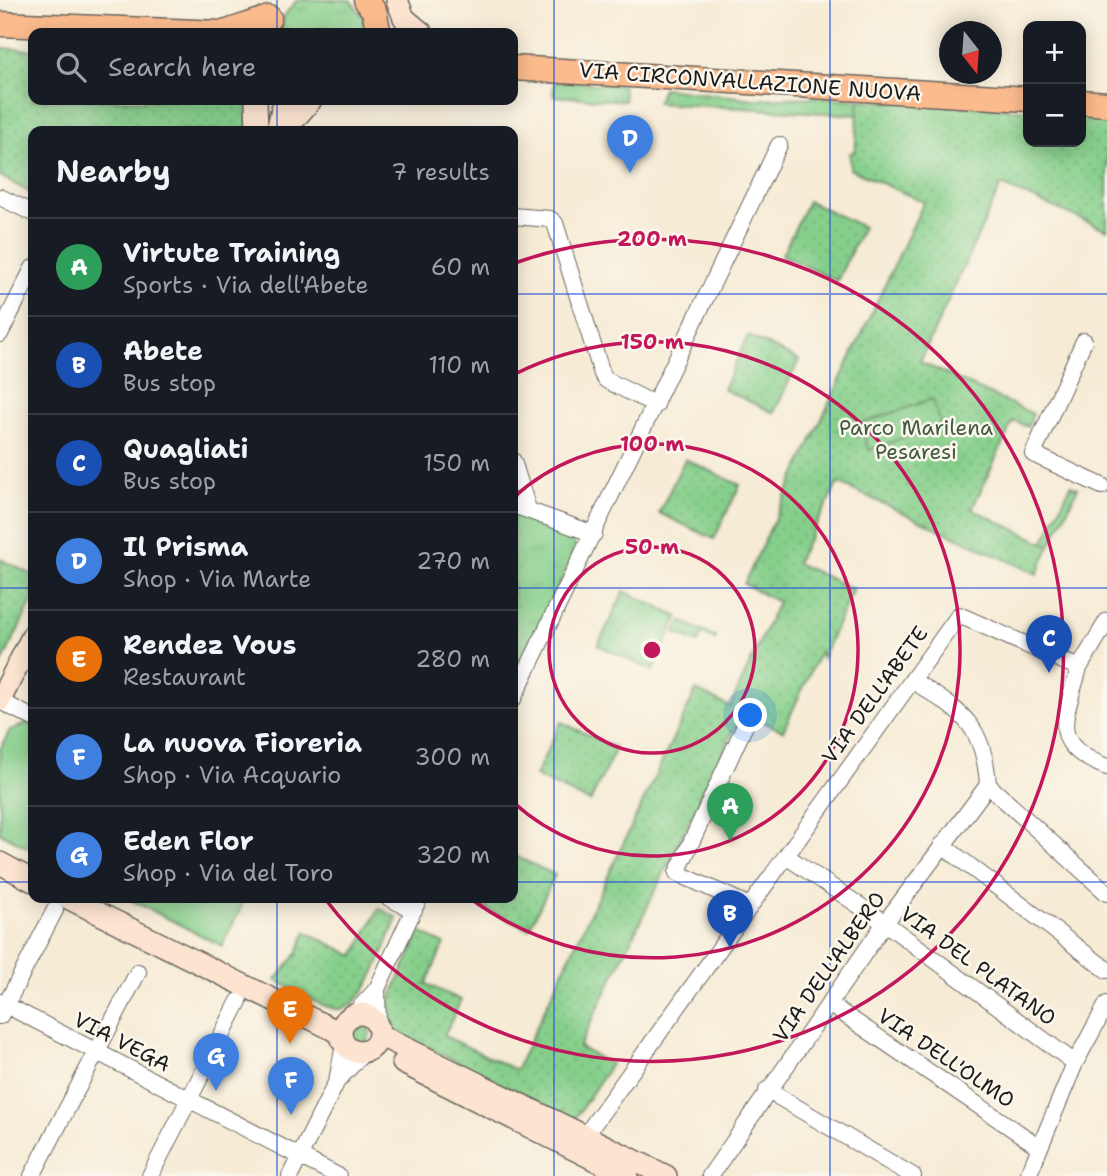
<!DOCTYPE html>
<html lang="en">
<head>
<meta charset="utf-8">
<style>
  :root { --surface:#171b24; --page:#242831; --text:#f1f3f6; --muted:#9ea1a6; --line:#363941; --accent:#ea580c }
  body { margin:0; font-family:"Shantell Sans",sans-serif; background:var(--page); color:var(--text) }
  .controls { position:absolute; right:21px; top:21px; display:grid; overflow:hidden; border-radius:14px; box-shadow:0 4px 18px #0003 }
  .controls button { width:63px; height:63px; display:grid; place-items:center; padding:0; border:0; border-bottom:2px solid var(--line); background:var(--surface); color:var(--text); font:35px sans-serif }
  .compass { position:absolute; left:939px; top:21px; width:63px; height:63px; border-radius:50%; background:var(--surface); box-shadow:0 4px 18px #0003; rotate:163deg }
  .you { position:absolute; left:751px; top:716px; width:24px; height:24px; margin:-18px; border:5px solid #fff; border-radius:50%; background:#1a73e8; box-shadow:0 0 0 10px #1a73e833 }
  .badge { display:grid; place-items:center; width:46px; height:46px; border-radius:50%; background:var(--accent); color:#fff; font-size:23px; font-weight:700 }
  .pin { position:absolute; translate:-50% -58px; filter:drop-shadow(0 2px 4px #0008) }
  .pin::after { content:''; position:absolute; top:37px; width:24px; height:21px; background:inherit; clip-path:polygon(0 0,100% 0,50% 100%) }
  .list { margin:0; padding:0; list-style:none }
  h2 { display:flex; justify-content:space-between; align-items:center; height:91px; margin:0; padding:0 28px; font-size:30px }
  h2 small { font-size:23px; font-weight:400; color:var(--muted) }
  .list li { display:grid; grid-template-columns:46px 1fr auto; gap:21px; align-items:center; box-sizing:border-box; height:98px; padding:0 28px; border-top:2px solid var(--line) }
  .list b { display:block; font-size:26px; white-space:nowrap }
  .list p { margin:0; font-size:23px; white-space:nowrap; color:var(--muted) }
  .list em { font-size:23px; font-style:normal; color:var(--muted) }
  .icon { flex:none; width:38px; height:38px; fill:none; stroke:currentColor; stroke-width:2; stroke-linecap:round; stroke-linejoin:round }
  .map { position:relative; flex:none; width:1107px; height:1176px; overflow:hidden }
  .search { position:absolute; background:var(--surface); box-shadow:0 4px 18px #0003; left:28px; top:28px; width:490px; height:77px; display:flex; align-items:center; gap:18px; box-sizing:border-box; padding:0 24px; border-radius:14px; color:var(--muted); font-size:26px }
  .panel { position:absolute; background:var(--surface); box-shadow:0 4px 18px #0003; left:28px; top:126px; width:490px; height:777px; border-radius:14px }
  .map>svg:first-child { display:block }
</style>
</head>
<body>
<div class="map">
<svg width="1107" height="1176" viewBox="0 0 1107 1176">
  <defs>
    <pattern id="grass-tufts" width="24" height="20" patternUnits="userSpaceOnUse" patternTransform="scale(1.75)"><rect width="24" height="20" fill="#86cf8b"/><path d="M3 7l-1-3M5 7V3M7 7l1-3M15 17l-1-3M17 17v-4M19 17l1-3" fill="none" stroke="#73b177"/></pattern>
    <pattern id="park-dots" width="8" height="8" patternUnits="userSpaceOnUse" patternTransform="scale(1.75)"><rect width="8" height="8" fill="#86cf8b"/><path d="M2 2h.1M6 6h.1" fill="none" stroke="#73b177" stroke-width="1.8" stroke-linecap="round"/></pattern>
  </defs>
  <rect width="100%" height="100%" fill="#fbf7ec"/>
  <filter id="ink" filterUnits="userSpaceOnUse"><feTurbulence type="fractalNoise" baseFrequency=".0143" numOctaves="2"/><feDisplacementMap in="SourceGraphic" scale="14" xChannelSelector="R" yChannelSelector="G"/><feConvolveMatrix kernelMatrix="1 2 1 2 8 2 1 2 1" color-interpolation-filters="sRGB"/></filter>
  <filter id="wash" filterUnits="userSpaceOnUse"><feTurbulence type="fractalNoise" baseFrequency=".00686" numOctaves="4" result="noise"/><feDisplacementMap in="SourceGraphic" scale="28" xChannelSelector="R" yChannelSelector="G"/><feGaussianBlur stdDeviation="1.57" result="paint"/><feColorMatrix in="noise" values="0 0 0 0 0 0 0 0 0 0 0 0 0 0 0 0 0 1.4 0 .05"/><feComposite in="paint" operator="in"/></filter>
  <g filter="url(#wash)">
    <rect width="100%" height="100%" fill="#f6ebd5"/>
    <path fill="url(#grass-tufts)" stroke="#517654" stroke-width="2" d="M 297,0 L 350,0 L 363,16 L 367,33 L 280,33 L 284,16 Z
      M 562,81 L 623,86 L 625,101 L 553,96 L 554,83 Z
      M 663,88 L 754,99 L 822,97 L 859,100 L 858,115 L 657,103 Z
      M 1071,485 L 1078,488 L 1050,546 L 1043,543 Z
      M 513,513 L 571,538 L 576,548 L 513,683 Z
      M 681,621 L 716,637 L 715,640 L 702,634 L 698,643 L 675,633 Z
      M348 1033a11 11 0 1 1 22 0a11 11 0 1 1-22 0Z"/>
    <path fill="url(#park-dots)" stroke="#517654" stroke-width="2" d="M 0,48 L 33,50 L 33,100 L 246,100 L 250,131 L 33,131 L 33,194 L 0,176 Z
      M 859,100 L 1028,110 L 1028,142 L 1081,142 L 1081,113 L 1107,115 L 1107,230 L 1001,185 L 920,362 L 1033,414 L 1028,427 L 1013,421 L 972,509 L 1050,546 L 1037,574 L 838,483 L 796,563 L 853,589 L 822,658 L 820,651 L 783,731 L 742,713 L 579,1047 L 611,1064 L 574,1120 L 397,1032 L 389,1012 L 389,1002 L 420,932 L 444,944 L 426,984 L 461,1000 L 444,1036 L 516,1070 L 696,690 L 730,707 L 778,602 L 744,584 L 924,202 L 850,169 L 850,153 L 855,152 Z
      M 808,201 L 863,227 L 837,281 L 782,255 Z
      M 748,336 L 799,360 L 774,413 L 723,389 Z
      M 685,459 L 740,485 L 714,539 L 659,513 Z
      M 0,559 L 33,575 L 33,599 L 0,667 Z
      M 624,591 L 678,617 L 653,671 L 598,645 Z
      M 561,722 L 616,748 L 590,802 L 535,776 Z
      M 513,855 L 555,875 L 529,929 L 474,903 L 477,898 L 513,898 Z
      M 379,908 L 397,918 C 387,940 366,1013 336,1009 C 317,1006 294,989 276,980 L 298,952 L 306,932 L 354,956 Z"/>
    <path fill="#86cf8b" stroke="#517654" stroke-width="2" d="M 932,399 L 941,424 L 869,450 L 860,424 Z
      M 28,723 L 33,725 L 33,850 L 0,833 L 0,749 L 10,730 Z
      M 127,898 L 246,898 L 222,946 Z"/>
  </g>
  <g filter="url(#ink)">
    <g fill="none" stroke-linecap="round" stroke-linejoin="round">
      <g stroke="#68645d" stroke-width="18">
        <path id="street" d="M 0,197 L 33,213
          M 513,216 L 550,219 L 555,223 L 602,374 L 606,380 L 656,405
          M 0,334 L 33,268
          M 1084,341 L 1033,454 L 1102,486
          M 513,461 L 528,509
          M 513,505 L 594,534
          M 1079,668 C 1065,720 1047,744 1107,767
          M 912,680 C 961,712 984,723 988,785 L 1107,893
          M 513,699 L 779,145
          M 0,701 L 33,718
          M 746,723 L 677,873 L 750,906
          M 942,845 L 1107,970
          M 786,856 L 885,923 L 1075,1063
          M 389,898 L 414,910
          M 377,989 L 378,1026
          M 0,1002 L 338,1176
          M 829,1004 L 1038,1146
          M 354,1014 L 377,989 L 419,898
          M 0,1016 L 55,910
          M 337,1081 L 364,1052
          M 767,1090 L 913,1176
          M 585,1136 L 959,615 L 1079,668 L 1107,621
          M 32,1176 L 138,972
          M 150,1176 L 239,1001
          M 290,1176 L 337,1081 L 344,1045
          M 710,1176 L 885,923 L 988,785
          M 1028,1176 L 1075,1063 L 1107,1004"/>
      </g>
      <g stroke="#68645d" stroke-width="24">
        <path id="secondary" d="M 397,0 L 404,18 L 422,33
          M 256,100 L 257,131
          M 277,131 L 284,100
          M 284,131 L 311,100
          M 0,700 L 33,635
          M 0,863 L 33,881
          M 68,898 L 340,1033
          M341 1033a19 19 0 1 1 38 0a19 19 0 1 1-38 0Z
          M 379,1035 L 666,1176
          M 403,1063 L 627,1176"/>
      </g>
      <g stroke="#68645d" stroke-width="27">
        <path id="primary" d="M 366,0 L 374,11 L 379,33
          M 0,24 L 221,33
          M 224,33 L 269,18
          M 513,68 L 1028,99
          M 1081,102 L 1107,104"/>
      </g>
      <use href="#street" stroke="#fff" stroke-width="16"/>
      <use href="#secondary" stroke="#fde4d1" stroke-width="21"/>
      <use href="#primary" stroke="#fbbb8d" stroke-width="24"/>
    </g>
  </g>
  <path fill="none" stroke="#1d4ed8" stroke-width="2" stroke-opacity="0.55" d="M 277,0 L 277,33M 554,0 L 554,1176M 830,0 L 830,1176M 277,100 L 277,131M 0,294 L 33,294M 513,294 L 1107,294M 0,588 L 33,588M 513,588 L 1107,588M 0,882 L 33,882M 513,882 L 1107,882M 277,898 L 277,1176"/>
  <g fill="none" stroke="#c2185b" stroke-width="3.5">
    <circle cx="652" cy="650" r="103"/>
    <path d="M513 498A206 206 0 1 1 513 802"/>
    <path d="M515 374A308 308 0 1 1 471 899"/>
    <path d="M515 263A411 411 0 1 1 326 900"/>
  </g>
  <g text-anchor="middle" stroke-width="5" stroke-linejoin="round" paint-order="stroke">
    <g font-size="21" fill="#1c1c1c" stroke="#fbf7ec">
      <text transform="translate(750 82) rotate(4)" y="7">VIA CIRCONVALLAZIONE NUOVA</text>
      <text transform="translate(875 695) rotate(-54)" y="7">VIA DELL'ABETE</text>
      <text transform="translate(978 966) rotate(36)" y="7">VIA DEL PLATANO</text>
      <text transform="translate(829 967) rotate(-55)" y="7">VIA DELL'ALBERO</text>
      <text transform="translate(122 1042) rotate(27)" y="7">VIA VEGA</text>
      <text transform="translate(946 1058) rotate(34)" y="7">VIA DELL'OLMO</text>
    </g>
    <g font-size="21" fill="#415b43" stroke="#fbf7ec">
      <text x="916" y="435">Parco Marilena<tspan x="916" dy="24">Pesaresi</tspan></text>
    </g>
  </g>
  <circle cx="652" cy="650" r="10" fill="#c2185b" stroke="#fbf7ec" stroke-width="3.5"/>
  <g font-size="21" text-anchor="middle" font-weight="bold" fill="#c2185b" stroke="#fbf7ec" stroke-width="5" stroke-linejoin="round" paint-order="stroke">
    <text x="652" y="246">200 m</text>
    <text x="652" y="349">150 m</text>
    <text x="652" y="451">100 m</text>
    <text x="652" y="554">50 m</text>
  </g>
</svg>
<div class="controls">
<button>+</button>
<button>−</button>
</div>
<svg class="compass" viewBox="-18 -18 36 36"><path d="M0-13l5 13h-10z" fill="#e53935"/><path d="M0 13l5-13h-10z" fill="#9ea1a6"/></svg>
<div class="you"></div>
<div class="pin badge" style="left:730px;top:841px;background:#2e9e5b">A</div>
<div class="pin badge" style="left:730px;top:948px;background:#1a4fb4">B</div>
<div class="pin badge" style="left:1049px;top:673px;background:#1a4fb4">C</div>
<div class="pin badge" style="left:630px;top:173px;background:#3f7fe0">D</div>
<div class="pin badge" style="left:290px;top:1044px;background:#e8710a">E</div>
<div class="pin badge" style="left:291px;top:1115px;background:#3f7fe0">F</div>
<div class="pin badge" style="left:216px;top:1091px;background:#3f7fe0">G</div>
<div class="search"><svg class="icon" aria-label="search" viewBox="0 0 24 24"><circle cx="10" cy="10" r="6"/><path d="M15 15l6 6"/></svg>Search here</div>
<section class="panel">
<h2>Nearby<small>7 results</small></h2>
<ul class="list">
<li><span class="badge" style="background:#2e9e5b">A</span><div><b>Virtute Training</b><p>Sports · Via dell'Abete</p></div><em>60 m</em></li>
<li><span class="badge" style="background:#1a4fb4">B</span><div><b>Abete</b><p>Bus stop</p></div><em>110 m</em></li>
<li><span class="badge" style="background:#1a4fb4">C</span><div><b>Quagliati</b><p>Bus stop</p></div><em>150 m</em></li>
<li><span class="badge" style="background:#3f7fe0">D</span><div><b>Il Prisma</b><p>Shop · Via Marte</p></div><em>270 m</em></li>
<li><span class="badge" style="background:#e8710a">E</span><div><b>Rendez Vous</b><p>Restaurant</p></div><em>280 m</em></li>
<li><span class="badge" style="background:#3f7fe0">F</span><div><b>La nuova Fioreria</b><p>Shop · Via Acquario</p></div><em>300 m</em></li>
<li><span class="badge" style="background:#3f7fe0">G</span><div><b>Eden Flor</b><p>Shop · Via del Toro</p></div><em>320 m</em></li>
</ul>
</section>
</div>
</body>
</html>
